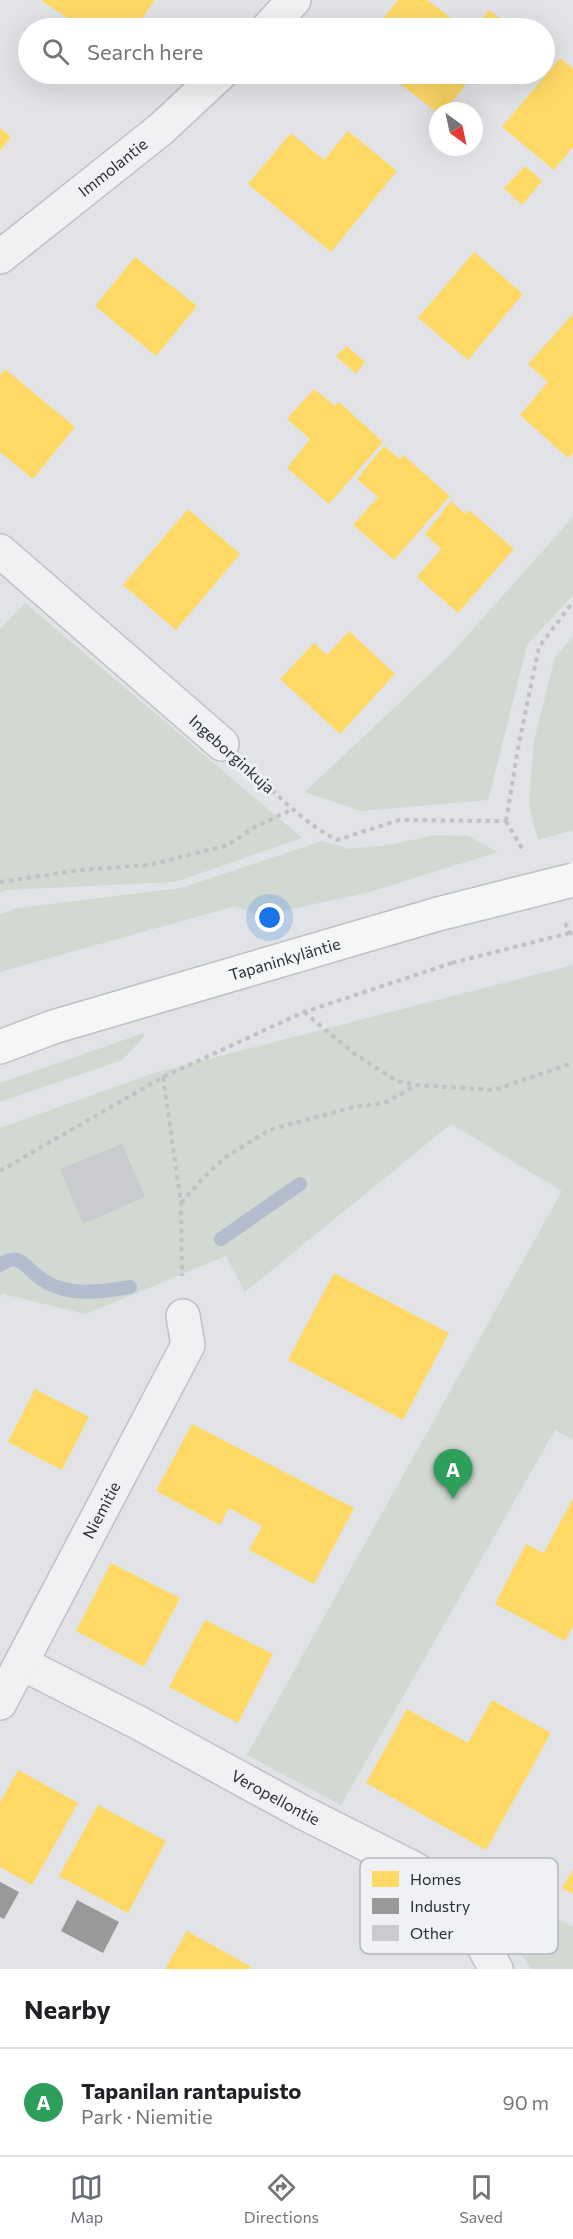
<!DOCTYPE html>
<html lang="en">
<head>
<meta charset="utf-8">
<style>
  :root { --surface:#fff; --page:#f6f6f6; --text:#202124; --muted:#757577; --line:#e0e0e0; --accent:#6b6e78 }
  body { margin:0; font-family:Commissioner,sans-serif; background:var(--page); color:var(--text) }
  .compass { position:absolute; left:429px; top:102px; width:54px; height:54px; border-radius:50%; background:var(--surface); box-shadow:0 6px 24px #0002; rotate:147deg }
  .you { position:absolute; left:270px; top:918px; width:21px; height:21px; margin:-15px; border:4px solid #fff; border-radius:50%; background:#1a73e8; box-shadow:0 0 0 9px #1a73e833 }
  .badge { display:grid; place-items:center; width:39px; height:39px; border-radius:50%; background:var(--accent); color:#fff; font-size:20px; font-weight:700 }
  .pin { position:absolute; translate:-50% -50px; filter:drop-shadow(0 2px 3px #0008) }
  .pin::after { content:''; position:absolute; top:32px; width:21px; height:18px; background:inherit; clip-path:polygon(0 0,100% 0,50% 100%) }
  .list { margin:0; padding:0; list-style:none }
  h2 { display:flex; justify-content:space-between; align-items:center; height:78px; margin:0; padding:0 24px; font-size:26px }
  h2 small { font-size:20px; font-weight:400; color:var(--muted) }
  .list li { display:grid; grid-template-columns:39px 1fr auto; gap:18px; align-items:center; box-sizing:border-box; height:108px; padding:0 24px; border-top:2px solid var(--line) }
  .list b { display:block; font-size:22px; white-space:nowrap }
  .list p { margin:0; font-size:20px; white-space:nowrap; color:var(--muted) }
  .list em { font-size:20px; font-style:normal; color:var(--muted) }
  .icon { flex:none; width:33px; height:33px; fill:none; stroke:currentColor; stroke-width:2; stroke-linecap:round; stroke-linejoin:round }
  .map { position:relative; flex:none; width:573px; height:1969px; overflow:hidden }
  .search { position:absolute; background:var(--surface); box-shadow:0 6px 24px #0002; left:18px; right:18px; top:18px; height:66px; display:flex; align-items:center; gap:15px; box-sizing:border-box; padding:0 21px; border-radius:33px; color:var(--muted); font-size:22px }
  .sheet { height:186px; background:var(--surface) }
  nav { display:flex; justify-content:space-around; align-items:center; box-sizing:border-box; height:84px; border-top:2px solid var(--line); background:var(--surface); font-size:16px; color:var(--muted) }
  nav a { display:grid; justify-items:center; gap:3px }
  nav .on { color:var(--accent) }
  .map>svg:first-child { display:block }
</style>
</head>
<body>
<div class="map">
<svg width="573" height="1969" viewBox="0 0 573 1969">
  <rect width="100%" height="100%" fill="#e1e3e6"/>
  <path fill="#d1d9d2" d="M 573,517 L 573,595 L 527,645 L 488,800 L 361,811 L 305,792 L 451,654 Z
    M 25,603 L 302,838 L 175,882 L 5,890 L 0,892 L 0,629 Z
    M 573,637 L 573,830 L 538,840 L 529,804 L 534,741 L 555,657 Z
    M 436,835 L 468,836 L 498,852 L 366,893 L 259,916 L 235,906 L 0,972 L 0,914 L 17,908 L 181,888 L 322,841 L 349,849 L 388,845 Z
    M 573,965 L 573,1440 L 555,1430 L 341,1805 L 247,1755 L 562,1191 L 451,1124 L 245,1292 L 226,1256 L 86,1314 L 3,1294 L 0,1297 L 0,1128 L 154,1073 Z
    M 144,1033 L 144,1037 L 122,1060 L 0,1102 L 0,1083 Z
    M 463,1867 L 573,1927 L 573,1969 L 531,1969 L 476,1885 L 458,1871 Z"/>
  <path fill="#ffd966" d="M 41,0 L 155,0 L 135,28 L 82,28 Z
    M 398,0 L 427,0 L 464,28 L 376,28 Z
    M 489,10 L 513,28 L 475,28 Z
    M 560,58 L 573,69 L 573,147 L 554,170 L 502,127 Z
    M 387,74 L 474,74 L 445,111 L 438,111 L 438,113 Z
    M 0,128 L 11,137 L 0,151 Z
    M 348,131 L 397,171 L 331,252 L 248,184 L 291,133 L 324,160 Z
    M 525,166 L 542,181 L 522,205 L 504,188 Z
    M 474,252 L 523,294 L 468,360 L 418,318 Z
    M 135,257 L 197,306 L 156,356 L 95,306 Z
    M 573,314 L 573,452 L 568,458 L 520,415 L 548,382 L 528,364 Z
    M 347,346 L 365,362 L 356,374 L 336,356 Z
    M 5,369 L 75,427 L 33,479 L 0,452 L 0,375 Z
    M 314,389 L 335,406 L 339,402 L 383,442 L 329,504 L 287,468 L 310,439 L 287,419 Z
    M 384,446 L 400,459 L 403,455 L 450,496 L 394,560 L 353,525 L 378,497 L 357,479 Z
    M 451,501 L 465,514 L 469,510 L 514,549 L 458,613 L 417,577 L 441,549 L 425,534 Z
    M 188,509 L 240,554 L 176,630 L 123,585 Z
    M 349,631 L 395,674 L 340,734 L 280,679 L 314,643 L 327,655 Z
    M 334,1273 L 449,1333 L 403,1420 L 288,1360 Z
    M 35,1389 L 89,1417 L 62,1470 L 8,1442 Z
    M 192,1424 L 354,1508 L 314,1584 L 249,1550 L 262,1526 L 229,1508 L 220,1525 L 156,1491 Z
    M 573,1498 L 573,1626 L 565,1641 L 495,1604 L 526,1544 L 544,1553 Z
    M 111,1563 L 180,1598 L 144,1667 L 76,1631 Z
    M 205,1620 L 273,1654 L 238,1723 L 169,1687 Z
    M 492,1700 L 551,1733 L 486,1850 L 366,1783 L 407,1709 L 468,1743 Z
    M 18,1770 L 78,1803 L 32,1885 L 0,1867 L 0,1803 Z
    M 98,1805 L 166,1841 L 128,1913 L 59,1876 Z
    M 573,1870 L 573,1894 L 562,1888 Z
    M 187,1931 L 251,1967 L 250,1969 L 165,1969 Z"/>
  <path fill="#999" d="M 0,1882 L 19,1892 L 4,1919 L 0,1917 Z
    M 77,1900 L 119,1922 L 103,1953 L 61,1931 Z"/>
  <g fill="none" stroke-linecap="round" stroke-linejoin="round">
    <path stroke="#b3bdce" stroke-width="14" d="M 221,1239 L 300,1184
      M 0,1265 C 5,1262 12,1258 17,1260 C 26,1263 34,1275 43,1280 C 68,1297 102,1292 130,1287"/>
  </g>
  <path fill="#cacbce" d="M 122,1144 L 145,1197 L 83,1224 L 60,1169 Z"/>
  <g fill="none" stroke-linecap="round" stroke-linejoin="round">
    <g stroke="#c0c1c4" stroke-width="36">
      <g id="street">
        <path d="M 268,28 L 294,0"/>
        <path id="s1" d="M 0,257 L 161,129 L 220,74"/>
        <path d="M 0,551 L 222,744"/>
        <path id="s2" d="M 21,1663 L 139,1723 L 302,1812 L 411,1867 L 441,1885 L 460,1903 L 496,1969"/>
        <path id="s3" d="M 0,1703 L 188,1345 L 183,1316"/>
      </g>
    </g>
    <g stroke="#bec0c3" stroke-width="36">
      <g id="primary">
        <path id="s4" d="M 0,1047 L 53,1027 L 438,914"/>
      </g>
    </g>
    <path stroke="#c1c1c6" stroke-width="4" stroke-dasharray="4.5 4.5" stroke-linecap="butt" d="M 252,772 C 279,796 305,824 337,840 L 399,820 L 506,821
      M 506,821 L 519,743 L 539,647 L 573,602
      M 506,821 L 524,852
      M 0,882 L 81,870 L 149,865 L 228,845 L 253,828 L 293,809
      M 565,923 L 573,938
      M 304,1012 L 356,1055 L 397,1081 L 416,1085 L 494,1090 L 573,1063
      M 163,1077 L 181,1203 L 182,1276
      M 0,1171 L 163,1077 L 304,1012 L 452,963
      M 181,1203 L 204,1177 L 226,1157 L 269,1130 L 353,1107 L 384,1103 L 415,1086"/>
    <use href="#street" stroke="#f1f1f3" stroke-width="33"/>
    <use href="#primary" stroke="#f5f6f6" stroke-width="33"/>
    <g stroke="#bec0c3" stroke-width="36" stroke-linecap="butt">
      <path id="primary-bridge" d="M 438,914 L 573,880"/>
    </g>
    <path stroke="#c1c1c6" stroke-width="4" stroke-dasharray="4.5 4.5" stroke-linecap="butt" d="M 452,963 L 573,932"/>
    <use href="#primary-bridge" stroke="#f5f6f6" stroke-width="33"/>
  </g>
  <g text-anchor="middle" stroke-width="6" stroke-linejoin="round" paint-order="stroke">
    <g font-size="16" fill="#2b2f3d" stroke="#f0f1f5">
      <text dy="6" stroke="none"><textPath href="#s1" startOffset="144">Immolantie</textPath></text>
      <text transform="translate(232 754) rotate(42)" y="6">Ingeborginkuja</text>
      <text dy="6" stroke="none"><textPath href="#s4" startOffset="298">Tapaninkyläntie</textPath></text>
      <text dy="6" stroke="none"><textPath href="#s3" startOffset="218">Niemitie</textPath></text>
      <text dy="6" stroke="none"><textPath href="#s2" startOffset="288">Veropellontie</textPath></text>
    </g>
  </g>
  <rect x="360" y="1858" width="198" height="96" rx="9" fill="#f0f1f5" stroke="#b5b7be" stroke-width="1.5"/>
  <rect x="372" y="1871" width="27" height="16" fill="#ffd966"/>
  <rect x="372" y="1898" width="27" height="16" fill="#999"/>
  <rect x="372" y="1925" width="27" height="16" fill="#cacbce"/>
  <g font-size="16" fill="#2b2f3d">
    <text x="410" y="1885">Homes</text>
    <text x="410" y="1912">Industry</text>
    <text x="410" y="1939">Other</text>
  </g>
</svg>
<svg class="compass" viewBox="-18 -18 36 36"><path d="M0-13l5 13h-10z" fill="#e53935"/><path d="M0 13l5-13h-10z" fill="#757577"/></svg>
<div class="you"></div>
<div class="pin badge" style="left:453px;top:1499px;background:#2e9e5b">A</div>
<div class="search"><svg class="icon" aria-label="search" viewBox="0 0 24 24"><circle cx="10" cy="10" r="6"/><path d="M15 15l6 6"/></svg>Search here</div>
</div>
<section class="sheet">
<h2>Nearby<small></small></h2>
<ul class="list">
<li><span class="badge" style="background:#2e9e5b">A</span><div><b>Tapanilan rantapuisto</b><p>Park · Niemitie</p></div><em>90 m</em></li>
</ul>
</section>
<nav>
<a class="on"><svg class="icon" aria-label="map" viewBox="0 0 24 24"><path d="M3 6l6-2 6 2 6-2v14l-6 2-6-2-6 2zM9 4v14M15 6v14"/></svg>Map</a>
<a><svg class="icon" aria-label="directions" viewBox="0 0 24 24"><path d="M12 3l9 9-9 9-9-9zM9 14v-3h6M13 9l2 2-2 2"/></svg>Directions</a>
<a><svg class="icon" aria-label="saved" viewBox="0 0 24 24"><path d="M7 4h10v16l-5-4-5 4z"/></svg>Saved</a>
</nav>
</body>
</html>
